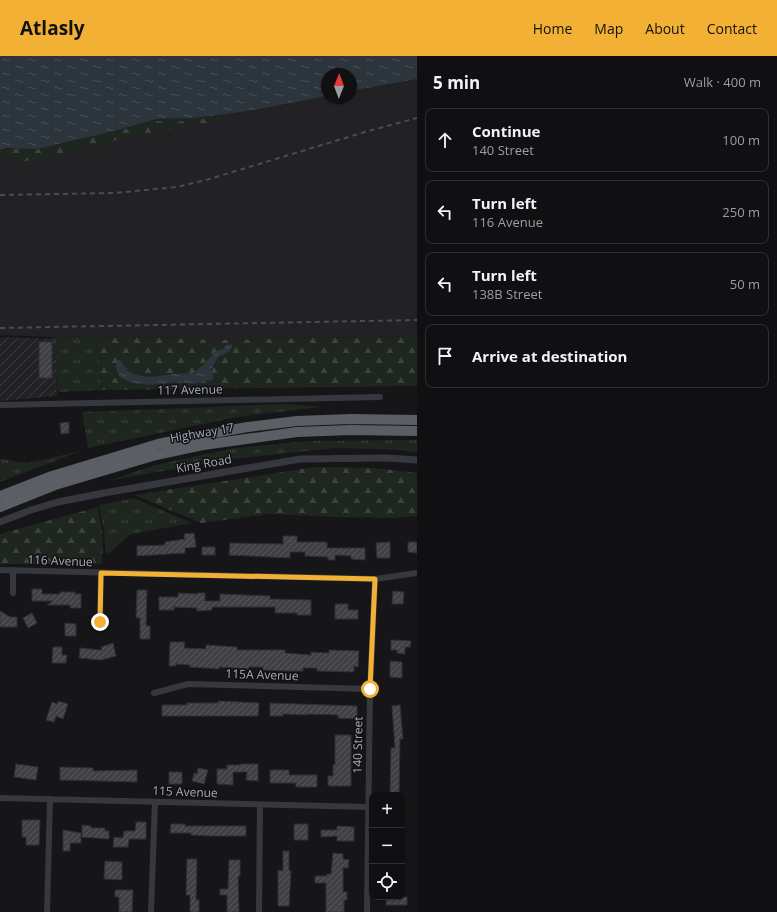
<!DOCTYPE html>
<html lang="en">
<head>
<meta charset="utf-8">
<style>
  :root { --surface:#101012; --page:#1e1e20; --text:#f1f3f6; --muted:#9c9d9f; --line:#303032; --accent:#f2b134 }
  body { margin:0; font-family:"Open Sans",sans-serif; background:var(--page); color:var(--text) }
  .controls { position:absolute; right:12px; bottom:12px; display:grid; overflow:hidden; border-radius:8px; box-shadow:0 1px 3px #0004 }
  .controls button { width:36px; height:36px; display:grid; place-items:center; padding:0; border:0; border-bottom:1px solid var(--line); background:var(--surface); color:var(--text); font:20px sans-serif }
  .compass { position:absolute; left:321px; top:12px; width:36px; height:36px; border-radius:50%; background:var(--surface); box-shadow:0 1px 3px #0004; rotate:1deg }
  .stop { position:absolute; width:12px; height:12px; margin:-9px; border:3px solid #f2b134; border-radius:50%; background:#fff }
  .stop.end { background:#f2b134; border-color:#fff; box-shadow:0 1px 4px #0008 }
  .list { margin:0; padding:0; list-style:none }
  h2 { display:flex; justify-content:space-between; align-items:center; height:52px; margin:0; padding:0 16px; font-size:17px }
  h2 small { font-size:13px; font-weight:400; color:var(--muted) }
  .list li { display:grid; grid-template-columns:26px 1fr auto; gap:12px; align-items:center; box-sizing:border-box; height:64px; margin:0 8px 8px; padding:0 8px; border:1px solid var(--line); border-radius:8px }
  .list b { display:block; font-size:15px; white-space:nowrap }
  .list p { margin:0; font-size:13px; white-space:nowrap; color:var(--muted) }
  .list em { font-size:13px; font-style:normal; color:var(--muted) }
  .icon { flex:none; width:22px; height:22px; fill:none; stroke:currentColor; stroke-width:2; stroke-linecap:round; stroke-linejoin:round }
  .map { position:relative; flex:none; width:417px; height:856px; overflow:hidden }
  header { display:flex; align-items:center; gap:24px; box-sizing:border-box; height:56px; padding:0 20px; background:var(--accent); color:#111 }
  header strong { font-size:19px }
  nav { display:flex; gap:22px; margin-inline-start:auto; font-size:14px }
  main { display:flex }
  aside { flex:1; background:var(--surface) }
  .map>svg:first-child { display:block }
</style>
</head>
<body>
<header>
<strong>Atlasly</strong>
<nav><a>Home</a><a>Map</a><a>About</a><a>Contact</a></nav>
</header>
<main>
<div class="map">
<svg width="417" height="856" viewBox="0 0 417 856">
  <defs>
    <pattern id="industrial-furrows" width="10" height="10" patternUnits="userSpaceOnUse"><rect width="10" height="10" fill="#222225"/><path d="M-1 1l2-2M0 10L10 0M9 11l2-2" fill="none" stroke="#3f3f43"/></pattern>
    <pattern id="grass-tufts" width="24" height="20" patternUnits="userSpaceOnUse"><rect width="24" height="20" fill="#1e261f"/><path d="M3 7l-1-3M5 7V3M7 7l1-3M15 17l-1-3M17 17v-4M19 17l1-3" fill="none" stroke="#3c433d"/></pattern>
    <pattern id="forest-firs" width="22" height="20" patternUnits="userSpaceOnUse"><rect width="22" height="20" fill="#1e261f"/><path d="M5 1l3.5 6h-7zM16 11l3.5 6h-7z" fill="#3c433d"/></pattern>
    <pattern id="water-ripples" width="26" height="14" patternUnits="userSpaceOnUse"><rect width="26" height="14" fill="#2c353c"/><path d="M2 4q2-2 4 0t4 0M15 11q2-2 4 0t4 0" fill="none" stroke="#485056"/></pattern>
    <pattern id="building-hatch" width="6" height="6" patternUnits="userSpaceOnUse"><rect width="6" height="6" fill="#404145"/><path d="M-1 1l2-2M0 6l6-6M5 7l2-2" fill="none" stroke="#595a5e"/></pattern>
  </defs>
  <rect width="100%" height="100%" fill="#161618"/>
  <path fill="#222225" d="M 417,23 L 417,280 L 219,284 L 96,280 L 52,281 L 0,279 L 0,94 L 118,74 L 157,63 L 194,62 L 249,55 L 327,40 L 327,42 L 351,42 L 351,35 Z"/>
  <path fill="url(#industrial-furrows)" d="M 0,281 L 55,283 L 57,340 L 0,345 Z"/>
  <path fill="url(#grass-tufts)" d="M 96,280 L 102,334 L 58,336 L 52,281 Z
    M 286,348 L 322,351 L 237,361 L 88,392 L 82,356 Z
    M 417,384 L 417,396 L 412,396 L 403,394 L 335,392 L 232,403 L 111,424 L 155,409 L 235,392 L 308,385 Z
    M 81,395 L 0,426 L 0,403 L 28,407 Z
    M 134,442 L 192,467 L 131,478 L 106,499 L 104,475 L 99,449 Z"/>
  <path fill="url(#forest-firs)" fill-rule="evenodd" d="M 222,61 L 222,65 L 173,72 L 128,81 L 38,103 L 19,106 L 9,101 L 0,102 L 0,95 L 16,93 L 30,95 L 70,88 L 155,65 L 175,66 Z
    M 96,280 L 219,284 L 417,280 L 417,330 L 102,334 ZM 223,293 L 229,296 L 218,301 L 211,314 L 214,322 L 194,328 L 179,326 L 152,329 L 115,310 L 123,307 C 124,309 126,313 128,315 C 140,326 159,319 173,318 C 180,317 189,319 195,316 C 206,310 210,296 223,293 Z
    M 315,411 L 374,412 L 417,417 L 417,460 L 393,462 L 335,461 L 270,458 L 201,467 L 134,439 Z
    M 98,451 L 103,481 L 102,508 L 0,508 L 0,478 Z"/>
  <path fill="url(#water-ripples)" d="M 0,0 L 417,0 L 417,23 L 351,35 L 351,18 L 327,18 L 327,40 L 249,55 L 194,62 L 157,63 L 118,74 L 37,93 L 7,92 L 0,94 Z
    M 233,288 L 229,296 L 218,301 L 211,314 L 214,322 L 212,324 L 194,328 L 179,326 L 152,329 L 132,327 L 120,321 L 115,310 L 119,304 L 123,307 L 127,315 L 137,319 L 149,321 L 174,318 L 193,317 L 201,311 L 216,295 L 223,293 L 226,289 Z"/>
  <path fill="url(#building-hatch)" stroke="#303034" d="M 39,286 L 52,286 L 52,322 L 39,322 Z
    M 69,366 L 69,377 L 61,378 L 60,367 Z
    M 194,477 L 196,491 L 185,492 L 185,497 L 137,500 L 137,490 L 165,489 L 165,486 L 185,483 L 184,478 Z
    M 283,480 L 297,480 L 297,486 L 327,486 L 327,492 L 365,492 L 365,504 L 351,503 L 351,500 L 335,499 L 335,504 L 328,504 L 328,501 L 305,500 L 305,496 L 290,496 L 290,502 L 229,499 L 230,487 L 283,488 Z
    M 390,486 L 390,502 L 377,502 L 376,487 Z
    M 408,486 L 417,486 L 417,497 L 408,496 Z
    M 202,491 L 215,491 L 215,499 L 202,499 Z
    M 32,533 L 42,533 L 42,538 L 60,538 L 60,536 L 75,536 L 75,538 L 81,538 L 81,552 L 70,552 L 70,549 L 47,549 L 53,545 L 32,545 Z
    M 137,534 L 147,534 L 146,570 L 150,570 L 150,583 L 140,583 L 140,562 L 136,562 Z
    M 393,535 L 404,536 L 403,548 L 392,548 Z
    M 178,537 L 197,538 L 197,537 L 205,537 L 205,545 L 220,545 L 220,538 L 270,540 L 270,543 L 311,544 L 311,559 L 297,559 L 297,557 L 275,557 L 275,551 L 212,551 L 212,554 L 197,555 L 197,552 L 174,551 L 174,554 L 159,554 L 159,541 L 178,541 Z
    M 335,548 L 348,548 L 348,554 L 358,554 L 358,563 L 335,563 Z
    M 0,555 L 10,561 L 17,561 L 17,571 L 0,571 Z
    M 32,557 L 37,567 L 28,572 L 23,562 Z
    M 65,567 L 76,568 L 76,580 L 65,580 Z
    M 391,584 L 411,585 L 410,591 L 405,591 L 405,598 L 397,597 L 397,594 L 391,594 Z
    M 170,586 L 185,586 L 184,592 L 206,593 L 206,589 L 220,590 L 237,591 L 237,594 L 285,594 L 285,597 L 311,599 L 311,596 L 329,597 L 329,594 L 359,595 L 358,611 L 354,610 L 354,616 L 317,615 L 317,612 L 303,612 L 303,615 L 283,615 L 263,614 L 263,611 L 249,611 L 249,613 L 219,611 L 219,613 L 205,612 L 190,611 L 190,609 L 176,608 L 176,610 L 169,610 Z
    M 113,587 L 116,600 L 101,604 L 79,602 L 80,592 L 102,594 L 101,591 Z
    M 53,591 L 62,591 L 62,599 L 67,599 L 66,607 L 52,607 Z
    M 390,605 L 402,606 L 402,622 L 390,621 Z
    M 58,645 L 68,648 L 63,663 L 56,660 L 54,666 L 46,664 L 52,646 L 57,648 Z
    M 218,645 L 259,647 L 258,660 L 162,660 L 162,649 L 187,649 L 187,647 L 218,647 Z
    M 270,647 L 357,650 L 357,663 L 338,662 L 338,659 L 307,658 L 307,659 L 283,658 L 283,660 L 270,660 Z
    M 400,649 L 403,683 L 400,683 L 399,739 L 390,739 L 391,692 L 395,692 L 392,650 Z
    M 335,679 L 351,679 L 351,730 L 328,730 L 328,720 L 333,720 L 333,709 L 335,709 Z
    M 16,708 L 38,711 L 36,724 L 14,721 Z
    M 240,708 L 258,708 L 258,725 L 246,724 L 247,716 L 233,716 L 233,729 L 217,728 L 217,713 L 227,713 L 227,709 L 240,709 Z
    M 60,711 L 93,712 L 93,715 L 137,714 L 137,726 L 60,724 Z
    M 198,712 L 208,714 L 204,728 L 192,725 L 194,717 L 197,718 Z
    M 270,714 L 289,714 L 289,719 L 317,719 L 317,731 L 296,731 L 296,727 L 270,727 Z
    M 169,716 L 182,716 L 182,728 L 169,728 Z
    M 22,764 L 40,764 L 39,789 L 26,789 L 26,781 L 22,781 Z
    M 136,766 L 146,766 L 146,783 L 129,783 L 128,791 L 113,791 L 114,781 L 123,782 L 124,775 L 135,775 Z
    M 171,768 L 185,768 L 185,770 L 246,770 L 246,780 L 211,780 L 191,779 L 191,777 L 170,777 Z
    M 294,768 L 308,768 L 308,784 L 294,784 Z
    M 82,769 L 91,770 L 91,772 L 105,772 L 105,775 L 109,775 L 109,783 L 82,781 Z
    M 337,770 L 354,771 L 354,785 L 337,785 L 337,780 L 321,781 L 321,774 L 337,774 Z
    M 63,774 L 81,777 L 81,787 L 70,787 L 70,795 L 63,795 Z
    M 283,795 L 289,795 L 289,815 L 291,815 L 289,850 L 278,850 L 278,814 L 283,815 Z
    M 333,797 L 343,798 L 343,803 L 349,804 L 348,812 L 343,812 L 343,836 L 347,836 L 347,844 L 344,844 L 344,856 L 326,856 L 326,827 L 315,827 L 315,820 L 327,820 L 327,818 L 331,818 Z
    M 187,803 L 197,803 L 196,844 L 199,844 L 199,856 L 190,856 L 190,839 L 186,839 Z
    M 229,804 L 240,804 L 240,820 L 238,820 L 239,856 L 227,856 L 227,839 L 220,839 L 220,833 L 228,833 Z
    M 105,805 L 122,806 L 122,824 L 104,823 Z
    M 115,834 L 133,834 L 132,856 L 119,856 L 119,841 L 115,841 Z
    M 386,841 L 407,841 L 407,849 L 386,849 Z"/>
  <g fill="none" stroke-linecap="round" stroke-linejoin="round">
    <path stroke="#37383d" stroke-width="6" d="M 0,349 L 380,341
      M 0,514 L 375,523 L 417,517
      M 13,537 L 13,514
      M 100,566 L 101,517
      M 154,637 L 188,628 L 370,633
      M 0,742 L 368,751
      M 47,856 L 50,743
      M 151,856 L 155,746
      M 259,856 L 260,749
      M 367,856 L 370,633 L 375,523"/>
    <path stroke="#37383d" stroke-width="7" d="M 0,466 L 31,454 L 58,446 L 104,437 L 300,403 L 386,402 L 417,404"/>
    <path stroke="#5b5e65" stroke-width="10" d="M 0,440 L 52,420 L 158,388 L 202,379 L 248,371 L 297,365 L 351,363 L 417,364
      M 0,451 L 55,429 L 156,399 L 203,389 L 297,376 L 351,374 L 417,375"/>
    <path stroke="#4a4c52" stroke-width="2" stroke-dasharray="5 4" stroke-linecap="butt" d="M 0,139 L 115,137 L 177,131 L 206,124 L 365,76 L 417,62
      M 0,272 L 417,264"/>
  </g>
  <g fill="none" stroke-linecap="round" stroke-linejoin="round">
    <path stroke="#f2b134" stroke-width="5" d="M 100,566 L 101,517 L 375,523 L 370,633"/>
  </g>
  <g text-anchor="middle" stroke-width="3" stroke-linejoin="round" paint-order="stroke">
    <g font-size="12" fill="#a8adb8" stroke="#111113">
      <text transform="translate(190 334) rotate(-1)" y="4">117 Avenue</text>
      <text transform="translate(202 377) rotate(-10)" y="4">Highway 17</text>
      <text transform="translate(204 408) rotate(-10)" y="4">King Road</text>
      <text transform="translate(60 505) rotate(2)" y="4">116 Avenue</text>
      <text transform="translate(262 619) rotate(2)" y="4">115A Avenue</text>
      <text transform="translate(358 689) rotate(-89)" y="4">140 Street</text>
      <text transform="translate(185 736) rotate(2)" y="4">115 Avenue</text>
    </g>
  </g>
</svg>
<div class="controls">
<button>+</button>
<button>−</button>
<button><svg class="icon" aria-label="locate" viewBox="0 0 24 24"><circle cx="12" cy="12" r="6"/><path d="M12 2v4M12 18v4M2 12h4M18 12h4"/></svg></button>
</div>
<svg class="compass" viewBox="-18 -18 36 36"><path d="M0-13l5 13h-10z" fill="#e53935"/><path d="M0 13l5-13h-10z" fill="#9c9d9f"/></svg>
<div class="stop" style="left:370px;top:633px"></div>
<div class="stop end" style="left:100px;top:566px"></div>
</div>
<aside>
<h2>5 min<small>Walk · 400 m</small></h2>
<ul class="list">
<li><svg class="icon" aria-label="ahead" viewBox="0 0 24 24"><path d="M12 20V5M6 11l6-6 6 6"/></svg><div><b>Continue</b><p>140 Street</p></div><em>100 m</em></li>
<li><svg class="icon" aria-label="left" viewBox="0 0 24 24"><path d="M17 20v-9H6M10 6l-5 5 5 5"/></svg><div><b>Turn left</b><p>116 Avenue</p></div><em>250 m</em></li>
<li><svg class="icon" aria-label="left" viewBox="0 0 24 24"><path d="M17 20v-9H6M10 6l-5 5 5 5"/></svg><div><b>Turn left</b><p>138B Street</p></div><em>50 m</em></li>
<li><svg class="icon" aria-label="arrive" viewBox="0 0 24 24"><path d="M6 21V4h12l-3 4 3 4H6"/></svg><div><b>Arrive at destination</b></div></li>
</ul>
</aside>
</main>
</body>
</html>
